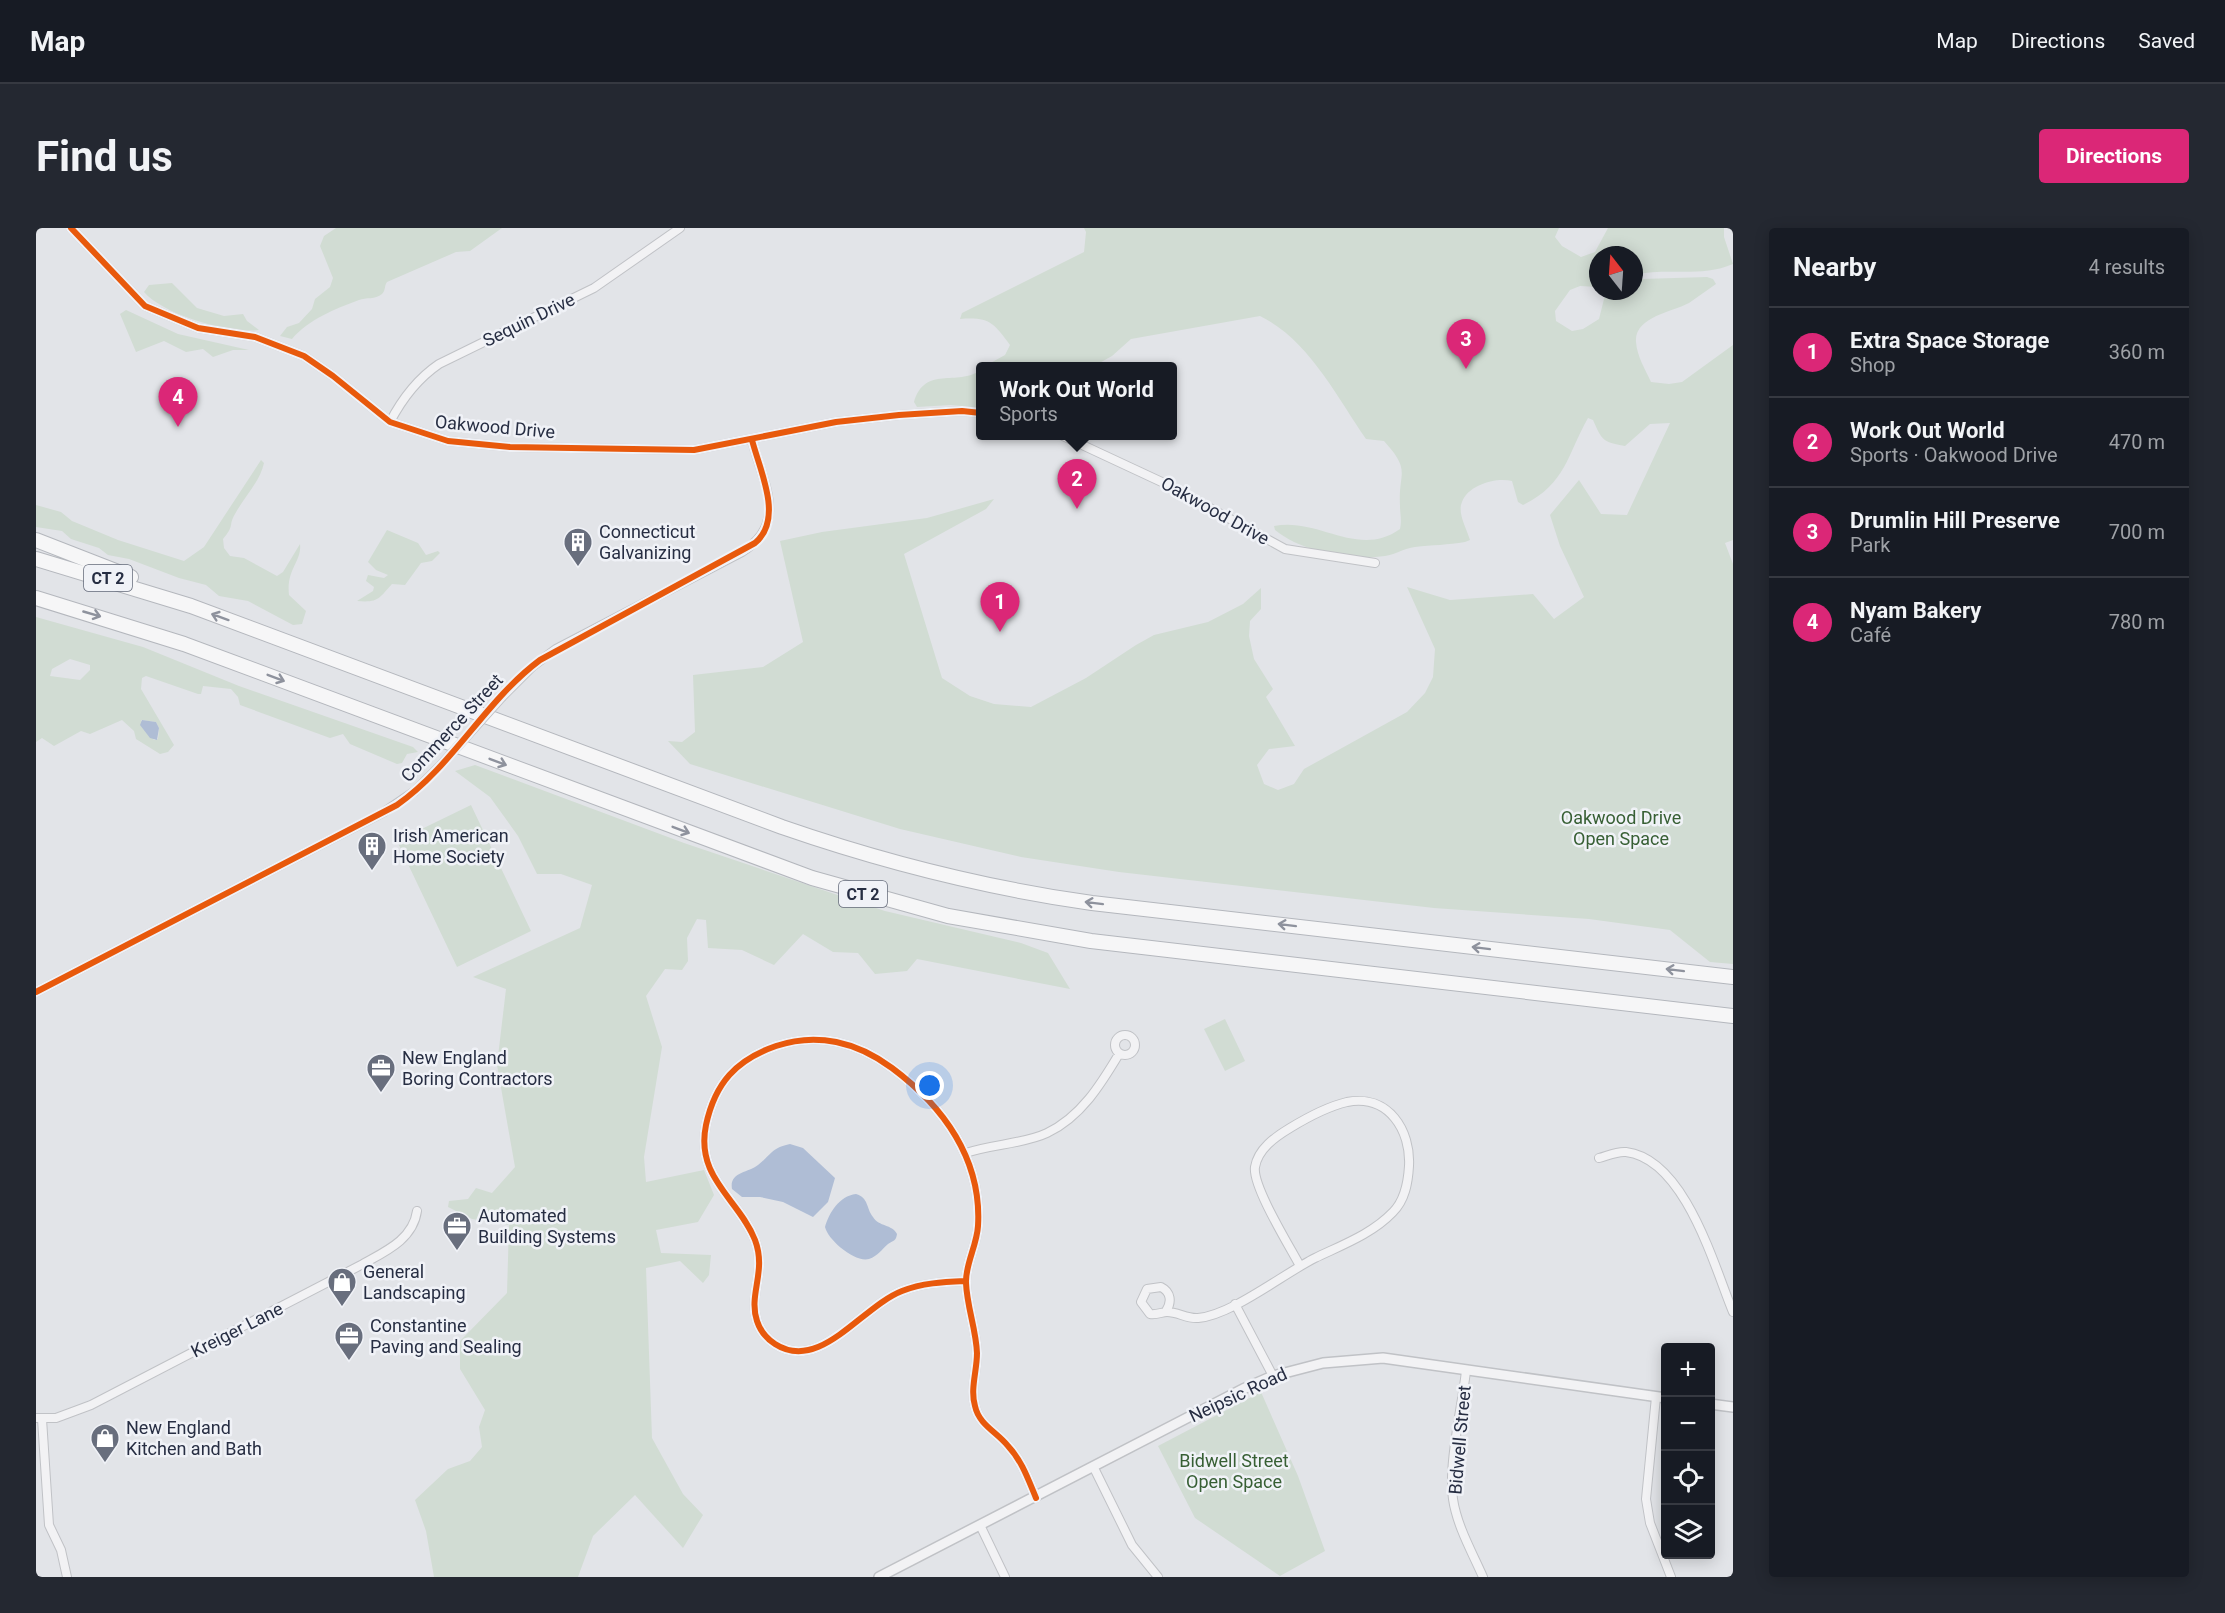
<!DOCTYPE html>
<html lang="en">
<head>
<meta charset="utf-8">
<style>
  :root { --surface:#171b24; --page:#242831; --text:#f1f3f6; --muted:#9ea1a6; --line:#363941; --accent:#db2777 }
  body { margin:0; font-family:Roboto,sans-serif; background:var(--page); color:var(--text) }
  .controls { position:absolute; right:18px; bottom:18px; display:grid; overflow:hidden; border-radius:6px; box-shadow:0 3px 15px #0003 }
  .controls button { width:54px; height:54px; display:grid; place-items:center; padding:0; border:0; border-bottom:2px solid var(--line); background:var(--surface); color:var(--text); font:30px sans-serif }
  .compass { position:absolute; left:1553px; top:18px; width:54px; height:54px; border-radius:50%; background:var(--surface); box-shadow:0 3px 15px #0003; rotate:343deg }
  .you { position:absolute; left:894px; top:858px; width:21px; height:21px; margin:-15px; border:4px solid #fff; border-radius:50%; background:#1a73e8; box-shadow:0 0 0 9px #1a73e833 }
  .badge { display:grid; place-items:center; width:39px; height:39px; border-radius:50%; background:var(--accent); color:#fff; font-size:20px; font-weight:700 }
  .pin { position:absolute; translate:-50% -50px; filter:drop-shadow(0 2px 3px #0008) }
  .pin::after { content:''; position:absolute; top:32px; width:21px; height:18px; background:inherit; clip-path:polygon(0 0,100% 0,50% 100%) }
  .popup { position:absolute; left:940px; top:134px; width:201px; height:78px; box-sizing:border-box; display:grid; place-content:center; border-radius:6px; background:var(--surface); filter:drop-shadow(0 2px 4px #0005); font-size:20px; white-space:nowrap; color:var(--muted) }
  .popup b { font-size:22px; color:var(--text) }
  .popup::after { content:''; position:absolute; left:50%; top:100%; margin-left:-12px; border:12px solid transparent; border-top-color:var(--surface) }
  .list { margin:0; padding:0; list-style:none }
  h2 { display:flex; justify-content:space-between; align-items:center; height:78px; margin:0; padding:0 24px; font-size:26px }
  h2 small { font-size:20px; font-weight:400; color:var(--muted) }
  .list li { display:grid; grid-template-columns:39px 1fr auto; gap:18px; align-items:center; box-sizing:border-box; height:90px; padding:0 24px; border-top:2px solid var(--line) }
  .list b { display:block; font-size:22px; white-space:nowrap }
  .list p { margin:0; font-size:20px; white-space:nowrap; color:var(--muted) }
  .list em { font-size:20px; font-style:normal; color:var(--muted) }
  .icon { flex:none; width:33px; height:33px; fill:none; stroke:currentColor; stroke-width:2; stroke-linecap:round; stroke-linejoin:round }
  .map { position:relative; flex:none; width:1697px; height:1349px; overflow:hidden; border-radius:6px }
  header { display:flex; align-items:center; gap:36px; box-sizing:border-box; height:84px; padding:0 30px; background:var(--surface); border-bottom:2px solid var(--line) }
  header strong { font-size:28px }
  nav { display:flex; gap:33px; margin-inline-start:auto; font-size:21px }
  .intro { display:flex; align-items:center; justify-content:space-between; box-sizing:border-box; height:144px; padding:0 36px }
  h1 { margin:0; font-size:42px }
  .button { padding:15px 27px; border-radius:6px; background:var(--accent); color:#fff; font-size:21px; font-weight:700 }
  main { display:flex; gap:36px; padding:0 36px }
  aside { flex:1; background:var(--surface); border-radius:6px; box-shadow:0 3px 15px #0003 }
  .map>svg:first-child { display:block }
</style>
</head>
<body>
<header>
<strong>Map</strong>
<nav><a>Map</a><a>Directions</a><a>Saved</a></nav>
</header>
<div class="intro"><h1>Find us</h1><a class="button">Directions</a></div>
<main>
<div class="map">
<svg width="1697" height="1349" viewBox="0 0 1697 1349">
  <rect width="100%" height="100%" fill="#e2e4e8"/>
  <path fill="#d1dcd3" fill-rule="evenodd" d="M 300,0 L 466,0 L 434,23 L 420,24 L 351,54 C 348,58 350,62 346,66 C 339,72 330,69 323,72 C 299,81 273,91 256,111 L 244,108 L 251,99 L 263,95 L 276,81 L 279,71 L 294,59 L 297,50 L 284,18 L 288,8 Z
    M 1048,0 L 1523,0 L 1519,9 L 1526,18 L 1545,29 L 1559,24 L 1572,0 L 1688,0 L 1688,9 L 1697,36 C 1665,50 1631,39 1598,47 L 1598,27 L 1562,27 L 1562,59 L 1544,58 L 1534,62 L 1519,83 L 1520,93 L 1536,103 L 1547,101 L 1563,91 L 1570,63 L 1598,63 L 1598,53 L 1606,51 L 1671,49 L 1677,51 L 1680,56 C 1671,62 1662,69 1653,75 C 1636,84 1598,89 1600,114 C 1601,128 1609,141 1615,154 L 1633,156 L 1646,154 L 1697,117 L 1697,312 L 1689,315 L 1697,336 L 1697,736 L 1674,734 L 1634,702 L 1553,691 L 1398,680 L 1083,644 L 985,629 L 864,601 L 654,536 L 632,513 L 646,514 L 659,504 L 657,447 L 727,439 L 767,414 L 744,313 L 786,304 L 891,290 L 958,271 L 950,281 L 868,326 L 906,450 L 934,468 L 958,476 L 995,479 L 1050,450 L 1100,417 L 1118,407 L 1172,394 L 1207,376 L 1225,360 L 1225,381 L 1214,393 L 1213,408 L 1218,431 L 1237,461 L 1230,469 L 1259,518 L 1233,521 L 1221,537 L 1228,556 L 1242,562 L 1258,556 L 1268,541 L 1371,484 L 1389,465 L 1397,449 L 1399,421 L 1371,359 L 1414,372 L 1497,366 L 1518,391 L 1548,369 L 1524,318 L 1514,287 L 1543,252 L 1565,286 L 1591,287 L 1634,195 L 1614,196 L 1589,218 C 1566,214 1566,212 1557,192 L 1552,190 C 1531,227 1530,256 1487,277 L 1482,274 L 1476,253 C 1460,249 1432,257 1426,274 C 1421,285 1431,301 1434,312 L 1429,314 C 1412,317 1396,317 1379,319 C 1368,320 1359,327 1349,328 C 1314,333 1266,324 1239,302 L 1238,298 C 1283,289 1322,331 1364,301 C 1366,292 1364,286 1364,278 C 1362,243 1376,244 1348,213 L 1330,211 C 1301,169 1272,111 1224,88 L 1095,111 L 1076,128 L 1058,138 L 949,138 L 969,127 L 974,117 C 957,94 953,89 924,91 L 926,85 L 1048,24 L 1050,4 Z
    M 136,55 L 161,80 L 188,88 L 207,86 L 211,93 L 223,102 C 193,106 128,87 108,64 L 113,57 Z
    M 90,82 L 142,106 L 213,122 L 197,122 L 177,129 L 167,121 L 150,124 L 128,113 L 100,124 L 84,86 Z
    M 945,142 L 945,180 L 915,177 L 881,179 L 878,174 C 889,137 921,159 945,142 Z
    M 225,232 L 228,235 C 224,254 208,269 199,286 C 192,298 199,297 187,311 L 188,320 L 194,328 L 208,330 L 241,348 L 247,344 L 264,316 C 266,334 250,341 253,367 L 270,383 L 266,396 L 257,397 L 212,373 L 183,368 L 170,357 L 143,350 L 93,331 L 72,327 L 63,320 L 35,311 L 26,303 L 0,299 L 0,277 L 25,284 L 36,293 L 82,312 L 148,333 L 168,319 Z
    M 351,302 L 382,315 L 390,327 L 402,323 L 404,325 L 396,333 L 385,335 L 369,357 L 356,356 C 343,370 343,375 321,373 L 337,363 L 338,359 L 330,353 L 332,347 L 348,350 L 352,347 L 340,342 L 332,334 Z
    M 0,389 L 107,419 L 203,458 L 377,519 L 382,524 L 371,526 L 366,535 L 361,536 L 314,516 L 307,506 L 294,510 L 204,477 L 202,469 L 195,461 L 167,458 L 165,466 L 162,466 L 110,448 L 106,450 L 105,461 L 138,517 L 132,524 L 124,526 L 100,511 L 98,503 L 86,492 L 54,506 L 45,503 L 18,518 L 6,510 L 0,514 ZM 34,431 L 54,437 L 54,442 L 44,452 L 14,448 L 16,441 ZM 105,492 L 120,494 L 123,500 L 122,511 L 118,512 Z
    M 439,537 L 648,615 L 849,683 L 985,715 L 1012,725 L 1034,761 L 881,731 L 871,743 L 839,746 L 822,725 L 797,724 L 767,706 L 738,737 L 706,722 L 672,720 L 670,692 L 661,691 L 651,710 L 652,733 L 646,742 L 629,741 L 610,768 L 626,819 L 608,929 L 610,954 L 668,942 L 678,967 L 662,994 L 620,1002 L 625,1025 L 675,1027 L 673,1047 L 667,1055 L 644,1033 L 610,1040 L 616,1210 L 647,1266 L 667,1287 L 647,1320 L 599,1267 L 557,1308 L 542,1349 L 398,1349 L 390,1303 L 379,1272 L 412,1241 L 434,1233 L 446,1219 L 443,1199 L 449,1182 L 424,1141 L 424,1113 L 471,1065 L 473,997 L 436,991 L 412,979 L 413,973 L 432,971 L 440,960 L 456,965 L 479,939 L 461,837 L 470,761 L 437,749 L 544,700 L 556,657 L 525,646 L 501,646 L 482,608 L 454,569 L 419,543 Z
    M 435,577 L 495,703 L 421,739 L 361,613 Z
    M 1189,791 L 1209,833 L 1189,843 L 1168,801 Z
    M 1225,1164 L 1262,1248 L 1289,1323 L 1244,1348 L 1159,1290 L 1122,1218 Z"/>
  <path fill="#afbdd5" d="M 106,492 L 120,494 L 123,500 L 121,512 L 114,510 L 104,497 Z
    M 754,916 L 767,920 L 799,950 L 792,974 L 777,989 L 747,974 L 724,969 L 706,969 L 696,961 C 693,944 712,945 722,937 C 735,927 735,920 754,916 Z
    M 820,966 C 833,970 830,980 837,989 C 843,999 856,996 861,1006 C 860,1013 858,1012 852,1016 C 846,1021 842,1028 833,1031 C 819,1035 792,1012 789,999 C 793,985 803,968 820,966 Z"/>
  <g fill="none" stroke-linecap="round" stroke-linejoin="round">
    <g stroke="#c0c2c6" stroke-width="10">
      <path id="minor" d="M 35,0 L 109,78 L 162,100 L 219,109 L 268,128 L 297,148 L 354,194 L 412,213 L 474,219 L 658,222 L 800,194 L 863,187 L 926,183 L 945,185
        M 354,194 C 366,171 381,151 403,136 L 558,60 L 644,0
        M 1027,208 L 1130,256 L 1249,321 L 1339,335
        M 466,469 L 497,438 L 520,421 L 706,324 C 753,295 727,256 716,212
        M 0,764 L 348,584 L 379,563 L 405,537
        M1079 817a10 10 0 1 1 20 0a10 10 0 1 1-20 0Z
        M 930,925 C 956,916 988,916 1011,905 C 1045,889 1065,856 1083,826
        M 1563,930 C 1571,928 1581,923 1590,924 C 1649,931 1678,1038 1697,1084
        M 929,1053 C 907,1054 886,1055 866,1063 C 825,1079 784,1145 739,1116 C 731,1111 724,1102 721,1093 C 712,1066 731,1044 719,1012 C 703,971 659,950 670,897 C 679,855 700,832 740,818 C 781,804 821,814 856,840 C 907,878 946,931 942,998 C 941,1017 929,1037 930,1055 C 931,1079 940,1101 941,1125 C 941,1143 934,1161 939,1178 C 943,1197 961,1204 972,1218 C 986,1233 992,1251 1000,1270
        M 1199,1076 L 1237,1148
        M 1130,1083 C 1136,1074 1135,1064 1125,1059 L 1111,1061 L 1105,1074 L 1114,1086 C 1121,1087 1126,1084 1131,1084 C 1142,1084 1151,1091 1162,1090 C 1196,1087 1247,1046 1279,1030 C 1306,1017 1336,1006 1357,984 C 1369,972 1372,955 1373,938 C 1375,903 1353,866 1311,874 C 1290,879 1272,889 1254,900 C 1239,909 1222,921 1219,939 C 1216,958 1254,1019 1264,1038
        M 1430,1143 C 1426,1179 1412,1236 1417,1271 C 1421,1298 1436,1324 1447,1349
        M 1620,1169 L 1610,1271 L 1614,1295 L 1635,1349
        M 0,1190 L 20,1190 L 55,1177 L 325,1037 C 348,1024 377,1012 381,983
        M 6,1191 L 13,1297 L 25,1322 L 31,1349
        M 1058,1240 L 1096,1317 L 1122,1349
        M 944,1297 L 969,1349"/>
    </g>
    <g stroke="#c0c2c6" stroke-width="12">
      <path id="tertiary" d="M 1674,1176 L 1697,1179
        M 843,1349 L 1207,1161 L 1237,1148 L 1287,1135 L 1347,1130 L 1630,1170"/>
    </g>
    <g stroke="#b4b7bd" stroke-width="16">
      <path id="motorway" d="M 0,312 L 95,349
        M 0,331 L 155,378 L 746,599 C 847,634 950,660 1056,675 L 1697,749
        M 0,370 L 148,416 L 776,650 L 912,688 L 1055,713 L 1697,788"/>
    </g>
    <use href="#minor" stroke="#f2f2f4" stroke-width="8"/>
    <use href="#tertiary" stroke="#f2f2f4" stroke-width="9"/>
    <use href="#motorway" stroke="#f6f6f7" stroke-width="14"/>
    <g stroke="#c0c2c6" stroke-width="10" stroke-linecap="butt">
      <path id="minor-bridge" d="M 405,537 L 466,469"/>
    </g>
    <use href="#minor-bridge" stroke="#f2f2f4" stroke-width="8"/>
    <g stroke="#f0f2f7" stroke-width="10">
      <path id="cycleway" d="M 35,0 L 109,78 L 162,100 L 219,109 L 268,128 L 297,148 L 354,194 L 412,213 L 474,219 L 658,222 L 800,194 L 863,187 L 926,183 L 945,185
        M 0,764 L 361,577 C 417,538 449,473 504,432 L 719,315 C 748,291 724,243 716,212
        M 929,1053 C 907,1054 886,1055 866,1063 C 825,1079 784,1145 739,1116 C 731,1111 724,1102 721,1093 C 712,1066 731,1044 719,1012 C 703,971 659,950 670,897 C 679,855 700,832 740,818 C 781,804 821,814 856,840 C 907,878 946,931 942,998 C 941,1017 929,1037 930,1055 C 931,1079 940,1101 941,1125 C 941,1143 934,1161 939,1178 C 943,1197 961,1204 972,1218 C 986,1233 992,1251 1000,1270"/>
    </g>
    <use href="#cycleway" stroke="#e8590c" stroke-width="6"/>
  </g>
  <defs><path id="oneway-shaft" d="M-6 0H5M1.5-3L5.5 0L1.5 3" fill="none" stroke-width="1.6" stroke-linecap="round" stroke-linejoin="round" transform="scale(1.5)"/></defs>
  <g stroke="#8e929d">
    <use href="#oneway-shaft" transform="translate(56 386) rotate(16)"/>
    <use href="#oneway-shaft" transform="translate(184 389) rotate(-160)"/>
    <use href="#oneway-shaft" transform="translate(240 450) rotate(21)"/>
    <use href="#oneway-shaft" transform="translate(462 534) rotate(21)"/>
    <use href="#oneway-shaft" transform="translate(645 602) rotate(21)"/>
    <use href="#oneway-shaft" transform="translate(1058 675) rotate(-173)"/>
    <use href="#oneway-shaft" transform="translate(1251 697) rotate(-173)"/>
    <use href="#oneway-shaft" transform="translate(1445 720) rotate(-173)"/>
    <use href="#oneway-shaft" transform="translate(1639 742) rotate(-173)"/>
  </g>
  <defs>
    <g id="building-pin" transform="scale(1.5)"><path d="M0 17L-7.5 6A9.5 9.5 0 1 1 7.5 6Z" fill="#686e7d" stroke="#f0f2f7"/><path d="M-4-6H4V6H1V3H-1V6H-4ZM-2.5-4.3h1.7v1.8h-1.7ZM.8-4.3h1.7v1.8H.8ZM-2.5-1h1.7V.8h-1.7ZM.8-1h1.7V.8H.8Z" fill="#fff"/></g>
    <g id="office-pin" transform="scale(1.5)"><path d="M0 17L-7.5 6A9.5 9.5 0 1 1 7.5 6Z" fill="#686e7d" stroke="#f0f2f7"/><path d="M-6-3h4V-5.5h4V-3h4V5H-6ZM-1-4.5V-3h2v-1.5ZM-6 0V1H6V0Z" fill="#fff"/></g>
    <g id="shop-pin" transform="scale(1.5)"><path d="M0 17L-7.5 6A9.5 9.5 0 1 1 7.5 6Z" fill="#686e7d" stroke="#f0f2f7"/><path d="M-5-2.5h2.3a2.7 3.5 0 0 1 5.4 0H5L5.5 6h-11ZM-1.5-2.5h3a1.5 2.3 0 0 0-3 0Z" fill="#fff"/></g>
  </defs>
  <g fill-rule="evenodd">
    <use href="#building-pin" x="542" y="314"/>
    <use href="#building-pin" x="336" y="618"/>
    <use href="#office-pin" x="345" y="840"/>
    <use href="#office-pin" x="421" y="998"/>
    <use href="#shop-pin" x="306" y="1054"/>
    <use href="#office-pin" x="313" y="1108"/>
    <use href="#shop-pin" x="69" y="1210"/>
  </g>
  <g text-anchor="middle" stroke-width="5" stroke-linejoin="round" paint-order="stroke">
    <g fill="#f0f2f7" stroke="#636979" stroke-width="1.5">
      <rect x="48" y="337" width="48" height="26" rx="4.5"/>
      <rect x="803" y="653" width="48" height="26" rx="4.5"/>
    </g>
    <g font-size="16" font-weight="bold" fill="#272e43">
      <text x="72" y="356">CT 2</text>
      <text x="827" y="672">CT 2</text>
    </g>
    <g font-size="18" fill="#272e43" stroke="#f0f2f7">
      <text transform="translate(493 92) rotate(-26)" y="6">Sequin Drive</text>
      <text transform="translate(459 199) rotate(5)" y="6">Oakwood Drive</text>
      <text transform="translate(1179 283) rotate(29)" y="6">Oakwood Drive</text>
      <text transform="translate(416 500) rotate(-47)" y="6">Commerce Street</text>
      <text transform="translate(201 1102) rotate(-27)" y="6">Kreiger Lane</text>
      <text transform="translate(1202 1167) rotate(-25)" y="6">Neipsic Road</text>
      <text transform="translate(1424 1212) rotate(-85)" y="6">Bidwell Street</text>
    </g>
    <g font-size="18" fill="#272e43" stroke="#f0f2f7" text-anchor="start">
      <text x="563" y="310">Connecticut<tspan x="563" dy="21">Galvanizing</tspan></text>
      <text x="357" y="614">Irish American<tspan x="357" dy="21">Home Society</tspan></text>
      <text x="366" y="836">New England<tspan x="366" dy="21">Boring Contractors</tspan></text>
      <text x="442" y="994">Automated<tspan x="442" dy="21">Building Systems</tspan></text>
      <text x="327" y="1050">General<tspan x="327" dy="21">Landscaping</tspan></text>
      <text x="334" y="1104">Constantine<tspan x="334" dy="21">Paving and Sealing</tspan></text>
      <text x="90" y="1206">New England<tspan x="90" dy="21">Kitchen and Bath</tspan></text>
    </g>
    <g font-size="18" fill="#375f34" stroke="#f0f2f7">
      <text x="1585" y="596">Oakwood Drive<tspan x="1585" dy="21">Open Space</tspan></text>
      <text x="1198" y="1239">Bidwell Street<tspan x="1198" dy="21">Open Space</tspan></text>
    </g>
  </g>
</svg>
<div class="controls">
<button>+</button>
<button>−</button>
<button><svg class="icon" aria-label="locate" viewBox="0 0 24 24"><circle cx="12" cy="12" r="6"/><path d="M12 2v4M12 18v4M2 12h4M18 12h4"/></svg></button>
<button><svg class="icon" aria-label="layers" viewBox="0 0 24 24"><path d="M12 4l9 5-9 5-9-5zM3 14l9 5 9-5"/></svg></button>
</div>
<svg class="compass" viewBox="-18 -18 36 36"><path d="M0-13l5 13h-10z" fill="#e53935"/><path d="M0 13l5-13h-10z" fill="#9ea1a6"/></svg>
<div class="you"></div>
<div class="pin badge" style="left:964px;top:404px">1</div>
<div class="pin badge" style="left:1041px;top:281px">2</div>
<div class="popup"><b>Work Out World</b>Sports</div>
<div class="pin badge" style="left:1430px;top:141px">3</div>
<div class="pin badge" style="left:142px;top:199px">4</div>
</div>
<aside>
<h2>Nearby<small>4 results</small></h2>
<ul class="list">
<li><span class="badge">1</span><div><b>Extra Space Storage</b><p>Shop</p></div><em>360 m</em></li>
<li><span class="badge">2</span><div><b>Work Out World</b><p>Sports · Oakwood Drive</p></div><em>470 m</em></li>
<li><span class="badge">3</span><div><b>Drumlin Hill Preserve</b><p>Park</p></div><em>700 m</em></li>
<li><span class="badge">4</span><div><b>Nyam Bakery</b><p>Café</p></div><em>780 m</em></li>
</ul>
</aside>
</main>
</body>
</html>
